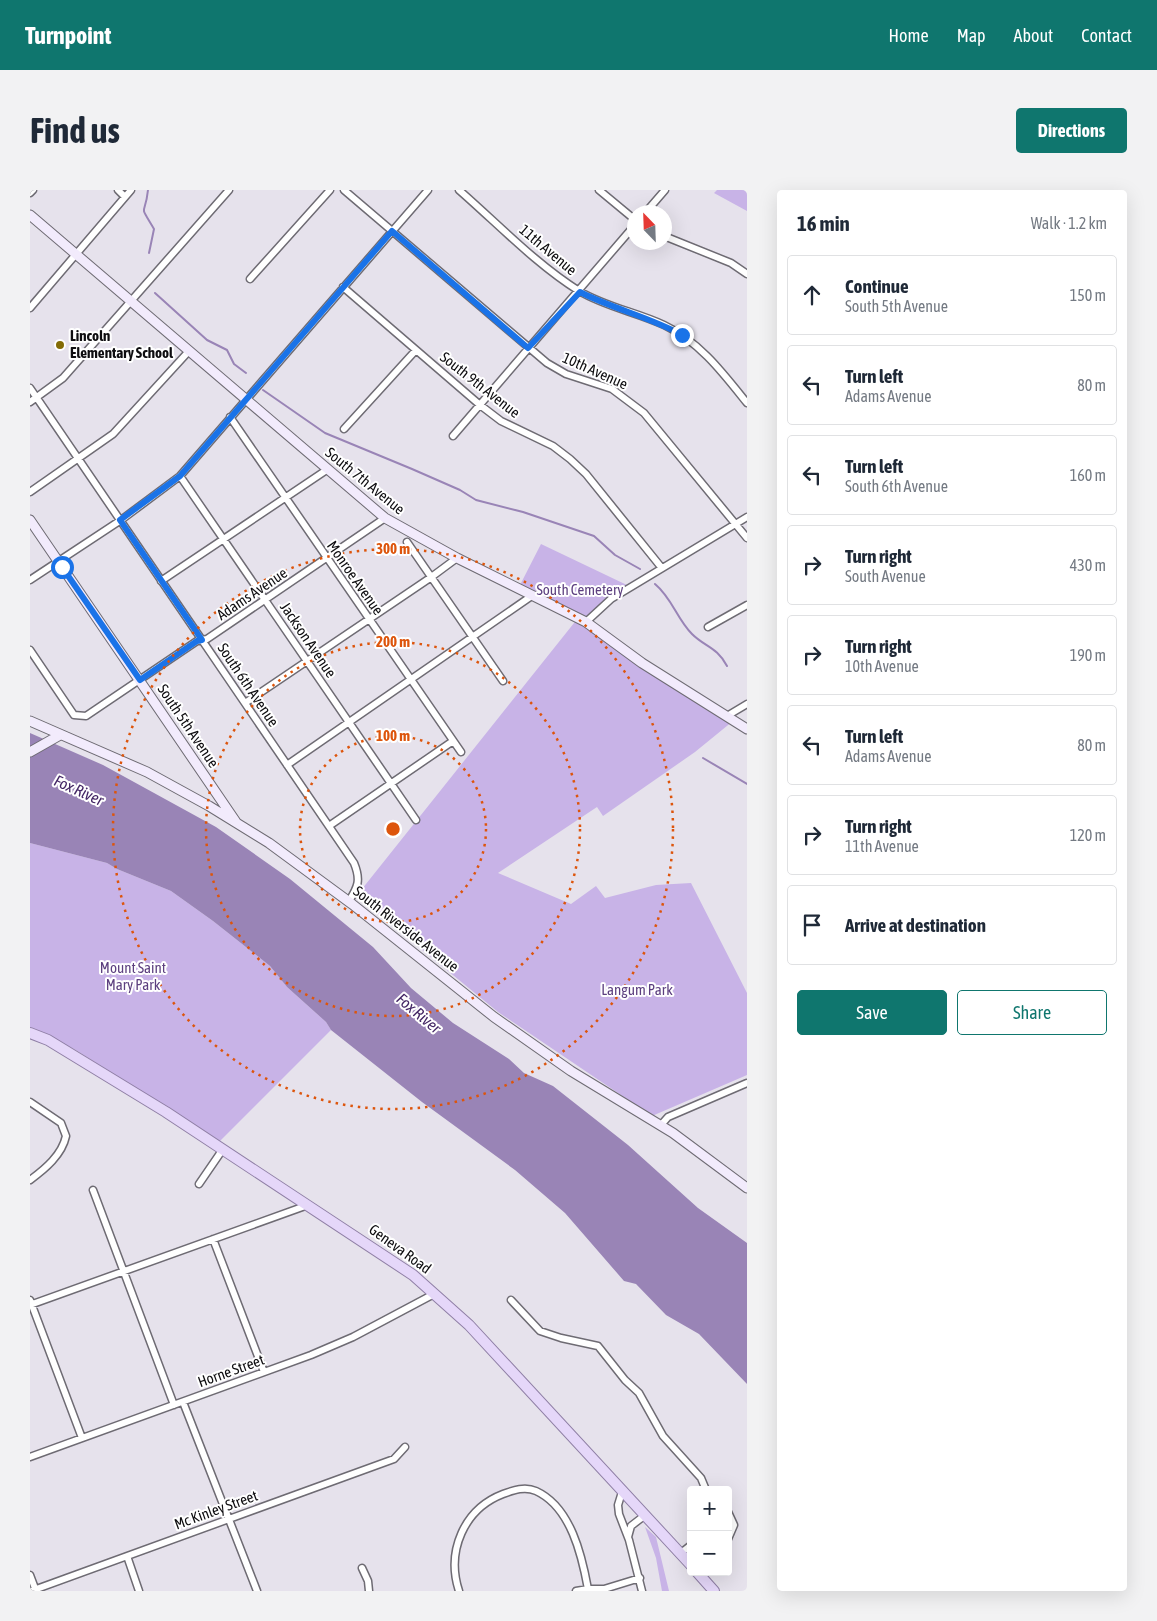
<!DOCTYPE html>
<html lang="en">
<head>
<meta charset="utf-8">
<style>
  :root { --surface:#fff; --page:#f2f2f3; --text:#1f2937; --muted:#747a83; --line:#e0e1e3; --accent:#0f766e }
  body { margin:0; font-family:"Asap Condensed",sans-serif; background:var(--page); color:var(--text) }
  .controls { position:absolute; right:15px; bottom:15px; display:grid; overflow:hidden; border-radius:5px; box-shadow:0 5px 20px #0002 }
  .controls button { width:45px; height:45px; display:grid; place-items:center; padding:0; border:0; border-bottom:1px solid var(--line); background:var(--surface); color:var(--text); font:25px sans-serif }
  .compass { position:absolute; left:597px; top:15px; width:45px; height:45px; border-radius:50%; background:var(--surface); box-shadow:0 5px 20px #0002; rotate:337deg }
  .stop { position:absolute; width:15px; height:15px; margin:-11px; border:4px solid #1a73e8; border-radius:50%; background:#fff }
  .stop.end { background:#1a73e8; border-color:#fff; box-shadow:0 1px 5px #0008 }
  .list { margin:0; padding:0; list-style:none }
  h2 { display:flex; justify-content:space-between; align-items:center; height:65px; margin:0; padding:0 20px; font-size:21px }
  h2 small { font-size:16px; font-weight:400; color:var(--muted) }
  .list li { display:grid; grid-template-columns:32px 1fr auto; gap:15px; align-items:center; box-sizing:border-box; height:80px; margin:0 10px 10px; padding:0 10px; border:1px solid var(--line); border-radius:5px }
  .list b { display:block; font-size:19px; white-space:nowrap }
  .list p { margin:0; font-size:16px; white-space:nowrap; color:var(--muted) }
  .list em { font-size:16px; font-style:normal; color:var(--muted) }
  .actions { display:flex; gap:10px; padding:15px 20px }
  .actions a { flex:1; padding:11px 0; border:1px solid var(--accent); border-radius:5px; text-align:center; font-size:18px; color:var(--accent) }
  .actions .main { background:var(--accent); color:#fff }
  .icon { flex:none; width:28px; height:28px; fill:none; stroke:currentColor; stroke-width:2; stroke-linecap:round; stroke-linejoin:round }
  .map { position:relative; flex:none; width:717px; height:1401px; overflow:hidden; border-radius:5px }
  header { display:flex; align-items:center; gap:30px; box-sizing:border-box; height:70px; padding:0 25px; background:var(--accent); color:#fff }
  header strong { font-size:24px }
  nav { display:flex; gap:28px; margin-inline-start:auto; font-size:18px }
  .intro { display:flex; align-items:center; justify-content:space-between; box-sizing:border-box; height:120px; padding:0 30px }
  h1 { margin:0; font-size:35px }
  .button { padding:12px 22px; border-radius:5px; background:var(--accent); color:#fff; font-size:18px; font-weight:700 }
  main { display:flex; gap:30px; padding:0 30px }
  aside { flex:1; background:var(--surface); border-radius:5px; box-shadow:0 5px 20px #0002 }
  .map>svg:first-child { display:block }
</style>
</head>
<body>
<header>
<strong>Turnpoint</strong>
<nav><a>Home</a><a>Map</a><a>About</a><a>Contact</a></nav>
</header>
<div class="intro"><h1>Find us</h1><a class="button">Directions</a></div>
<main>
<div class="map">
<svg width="717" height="1401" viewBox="0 0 717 1401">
  <rect width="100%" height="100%" fill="#e6e2ec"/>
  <path fill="#c8b3e7" d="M 687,0 L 717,0 L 717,21 L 684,3 Z
    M 511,354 L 599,396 L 556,431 L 489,397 Z
    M 548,428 L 703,531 L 665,562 L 573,626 L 567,617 L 468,683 L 541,714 L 566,696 L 575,708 L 626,695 L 661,693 L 717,803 L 717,885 L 622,926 L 468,822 L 340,717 L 328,704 Z
    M 0,653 L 77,673 L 87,679 L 141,701 L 183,731 L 240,776 L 257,797 L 296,832 L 301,840 L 190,951 L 44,859 L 0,839 Z
    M 615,1337 L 626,1347 L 639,1401 L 632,1401 L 626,1368 Z"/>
  <path fill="#9984b6" d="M 0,543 L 73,575 L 186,637 L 260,689 L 343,757 L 381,798 L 423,833 L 479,869 L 494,883 L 523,896 L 598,955 L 668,1018 L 717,1053 L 717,1194 L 669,1144 L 636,1125 L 606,1094 L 594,1091 L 535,1023 L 485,980 L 392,912 L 301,840 L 296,832 L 257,797 L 240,776 L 183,731 L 141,701 L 87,679 L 77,673 L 0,653 Z"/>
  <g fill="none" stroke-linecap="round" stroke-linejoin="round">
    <path stroke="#9984b6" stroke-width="2" d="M 118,0 C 115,28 108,12 124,39 L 119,63
      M 125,103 L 177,150 L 197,160 L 204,174 L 216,183
      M 233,200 L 295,243 L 382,279 L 430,300 L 446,310 L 493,322 L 564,346 L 585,365 L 610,379
      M 625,394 C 642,408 647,429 662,444 C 675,457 687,457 697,476
      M 673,568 L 717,594"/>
    <g stroke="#6e6b73" stroke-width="9">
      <path id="street" d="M 88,0 L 95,7
        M 314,0 L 517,173 L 536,184 L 582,199 L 614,223 L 717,348
        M 429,0 C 468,34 506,74 549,101 C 576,117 606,122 634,135 C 670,152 693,183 717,213
        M 569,0 L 604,29
        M 0,3 L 3,0
        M 616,22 L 635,0
        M 634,46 L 701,73 L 717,84
        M 220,89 L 300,0
        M 313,97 L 450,215 L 471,231 L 523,256 L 540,269 L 556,284 L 631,377
        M 0,118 L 101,0
        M 0,198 L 324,673 C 331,690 328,697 319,711
        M 0,212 L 33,188 L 199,0
        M 200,227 L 431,562
        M 314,239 L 386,160
        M 423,246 L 604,36
        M 150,286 L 386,630
        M 0,302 L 83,244 L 159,161
        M 377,352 L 473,491
        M 0,390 L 91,330 L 150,286 L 398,0
        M 131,391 L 298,279
        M 556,432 L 581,409 L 717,327
        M 678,437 L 717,415
        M 0,460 L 44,525 L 56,526 L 167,451 L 177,449 L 355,328
        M 215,513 L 400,388 L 427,368
        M 697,526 L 717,514
        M 257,575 L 503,405
        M 299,636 L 423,551
        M 0,912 L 31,933 L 36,946 C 32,965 15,979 0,990
        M 630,936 L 638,927 L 717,893
        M 169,994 L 193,959
        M 63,1000 L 144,1215
        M 183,1049 L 234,1182
        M 0,1110 L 52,1248
        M 481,1110 L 510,1141 L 531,1148 L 568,1156 L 595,1190 L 609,1203 L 633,1246 L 671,1288 L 676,1300
        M 0,1115 L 278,1015
        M 153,1212 L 227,1401
        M 0,1267 L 281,1165 L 323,1147 L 404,1104
        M 592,1302 L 588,1315 L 589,1324 L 599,1350 L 612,1401
        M 698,1322 L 704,1335 L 698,1349
        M 598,1347 L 601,1336 L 614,1326
        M 651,1363 L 661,1355
        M 97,1366 L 109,1401
        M 332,1378 L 338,1391 L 339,1401
        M 0,1385 L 6,1401
        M 558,1399 L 574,1399 L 610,1388
        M 1,1401 L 364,1269 L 375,1257
        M 429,1401 C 416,1361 434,1319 473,1304 C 484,1300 495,1296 506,1301 C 541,1317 552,1366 558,1399 L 546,1401"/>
    </g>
    <g stroke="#6e6b73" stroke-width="11">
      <path id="secondary" d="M 0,25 L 355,328 L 427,368 L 556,432 L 612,473 L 717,539
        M 0,330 L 206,632
        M 0,531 L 117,582 L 179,616 L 239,653 L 322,714 L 464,827 L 541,881 L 643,943 L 717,998
        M 0,562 L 30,545"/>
    </g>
    <g stroke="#8f7fa5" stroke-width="12">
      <path id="primary" d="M 0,843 L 18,850 L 136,922 L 383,1085 L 439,1135 L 661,1375
        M 667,1382 L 684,1401"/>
    </g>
    <use href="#street" stroke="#fff" stroke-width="6"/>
    <use href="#secondary" stroke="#f2ebfc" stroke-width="9"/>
    <use href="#primary" stroke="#e5d7f9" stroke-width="10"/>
  </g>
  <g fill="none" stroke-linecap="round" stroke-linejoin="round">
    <path stroke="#1a73e8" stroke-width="6" d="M 32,377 L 110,490 L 167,451 L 172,450 L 90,330 L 150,286 L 362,41 L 498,158 L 550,102 C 583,119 620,127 652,145"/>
  </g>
  <g fill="none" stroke="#dd550c" stroke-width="2.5" stroke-dasharray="2.5 5">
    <circle cx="363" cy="639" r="93"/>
    <circle cx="363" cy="639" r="187"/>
    <circle cx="363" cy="639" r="280"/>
  </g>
  <circle fill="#836b05" stroke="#fff" stroke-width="2" cx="30" cy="155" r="5"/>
  <g text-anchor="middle" stroke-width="4" stroke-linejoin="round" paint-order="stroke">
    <g font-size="15" fill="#0e0d10" stroke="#fff">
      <text transform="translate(518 60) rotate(40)" y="5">11th Avenue</text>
      <text transform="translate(565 181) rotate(24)" y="5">10th Avenue</text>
      <text transform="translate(450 195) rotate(38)" y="5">South 9th Avenue</text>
      <text transform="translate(335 291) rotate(39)" y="5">South 7th Avenue</text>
      <text transform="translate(325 388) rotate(55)" y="5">Monroe Avenue</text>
      <text transform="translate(222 404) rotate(-34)" y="5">Adams Avenue</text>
      <text transform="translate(278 450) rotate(56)" y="5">Jackson Avenue</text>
      <text transform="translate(218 495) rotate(56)" y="5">South 6th Avenue</text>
      <text transform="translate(158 536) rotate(56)" y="5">South 5th Avenue</text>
      <text transform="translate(376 739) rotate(38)" y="5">South Riverside Avenue</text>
      <text transform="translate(370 1059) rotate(36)" y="5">Geneva Road</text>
      <text transform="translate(201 1181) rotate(-20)" y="5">Horne Street</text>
      <text transform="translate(186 1320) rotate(-20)" y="5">Mc Kinley Street</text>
    </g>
    <g font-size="15" font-weight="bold" fill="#0e0d10" stroke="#fff" text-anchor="start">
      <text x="40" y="151">Lincoln<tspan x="40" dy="17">Elementary School</tspan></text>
    </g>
    <g font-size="15" fill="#5c3f7f" stroke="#fff">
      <text x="550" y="405">South Cemetery</text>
      <text x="103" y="783">Mount Saint<tspan x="103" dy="17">Mary Park</tspan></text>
      <text x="607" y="805">Langum Park</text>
    </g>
    <g font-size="16" font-style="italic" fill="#442765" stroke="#fff">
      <text transform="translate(49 600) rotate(24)" y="6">Fox River</text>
      <text transform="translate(389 823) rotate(40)" y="6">Fox River</text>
    </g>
  </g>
  <circle cx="363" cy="639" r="8" fill="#dd550c" stroke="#fff" stroke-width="2.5"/>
  <g font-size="15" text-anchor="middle" font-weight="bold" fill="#dd550c" stroke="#fff" stroke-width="4" stroke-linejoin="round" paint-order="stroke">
    <text x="363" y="364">300 m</text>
    <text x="363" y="457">200 m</text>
    <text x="363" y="551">100 m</text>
  </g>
</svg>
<div class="controls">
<button>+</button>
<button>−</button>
</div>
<svg class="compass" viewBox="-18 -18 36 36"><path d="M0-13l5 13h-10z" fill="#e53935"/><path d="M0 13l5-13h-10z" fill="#747a83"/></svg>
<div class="stop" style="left:32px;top:377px"></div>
<div class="stop end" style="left:652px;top:145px"></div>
</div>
<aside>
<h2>16 min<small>Walk · 1.2 km</small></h2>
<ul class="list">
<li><svg class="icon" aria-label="ahead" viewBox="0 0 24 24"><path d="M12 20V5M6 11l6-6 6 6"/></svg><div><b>Continue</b><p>South 5th Avenue</p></div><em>150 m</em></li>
<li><svg class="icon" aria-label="left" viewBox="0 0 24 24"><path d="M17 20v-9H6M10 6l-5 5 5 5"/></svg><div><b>Turn left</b><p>Adams Avenue</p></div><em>80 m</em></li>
<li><svg class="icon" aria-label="left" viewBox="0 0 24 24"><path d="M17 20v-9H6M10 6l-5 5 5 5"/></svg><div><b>Turn left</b><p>South 6th Avenue</p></div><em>160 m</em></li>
<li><svg class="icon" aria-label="right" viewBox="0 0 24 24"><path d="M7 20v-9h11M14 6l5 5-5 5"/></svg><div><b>Turn right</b><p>South Avenue</p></div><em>430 m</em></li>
<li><svg class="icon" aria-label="right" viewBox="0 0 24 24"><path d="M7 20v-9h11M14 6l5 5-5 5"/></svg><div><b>Turn right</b><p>10th Avenue</p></div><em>190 m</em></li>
<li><svg class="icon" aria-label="left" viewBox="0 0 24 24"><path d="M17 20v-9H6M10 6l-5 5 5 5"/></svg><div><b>Turn left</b><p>Adams Avenue</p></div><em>80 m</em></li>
<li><svg class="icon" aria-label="right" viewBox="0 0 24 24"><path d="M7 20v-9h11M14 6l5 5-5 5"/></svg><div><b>Turn right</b><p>11th Avenue</p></div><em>120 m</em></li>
<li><svg class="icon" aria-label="arrive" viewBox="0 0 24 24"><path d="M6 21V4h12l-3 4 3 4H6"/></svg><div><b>Arrive at destination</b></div></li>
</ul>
<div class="actions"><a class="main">Save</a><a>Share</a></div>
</aside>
</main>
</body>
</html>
